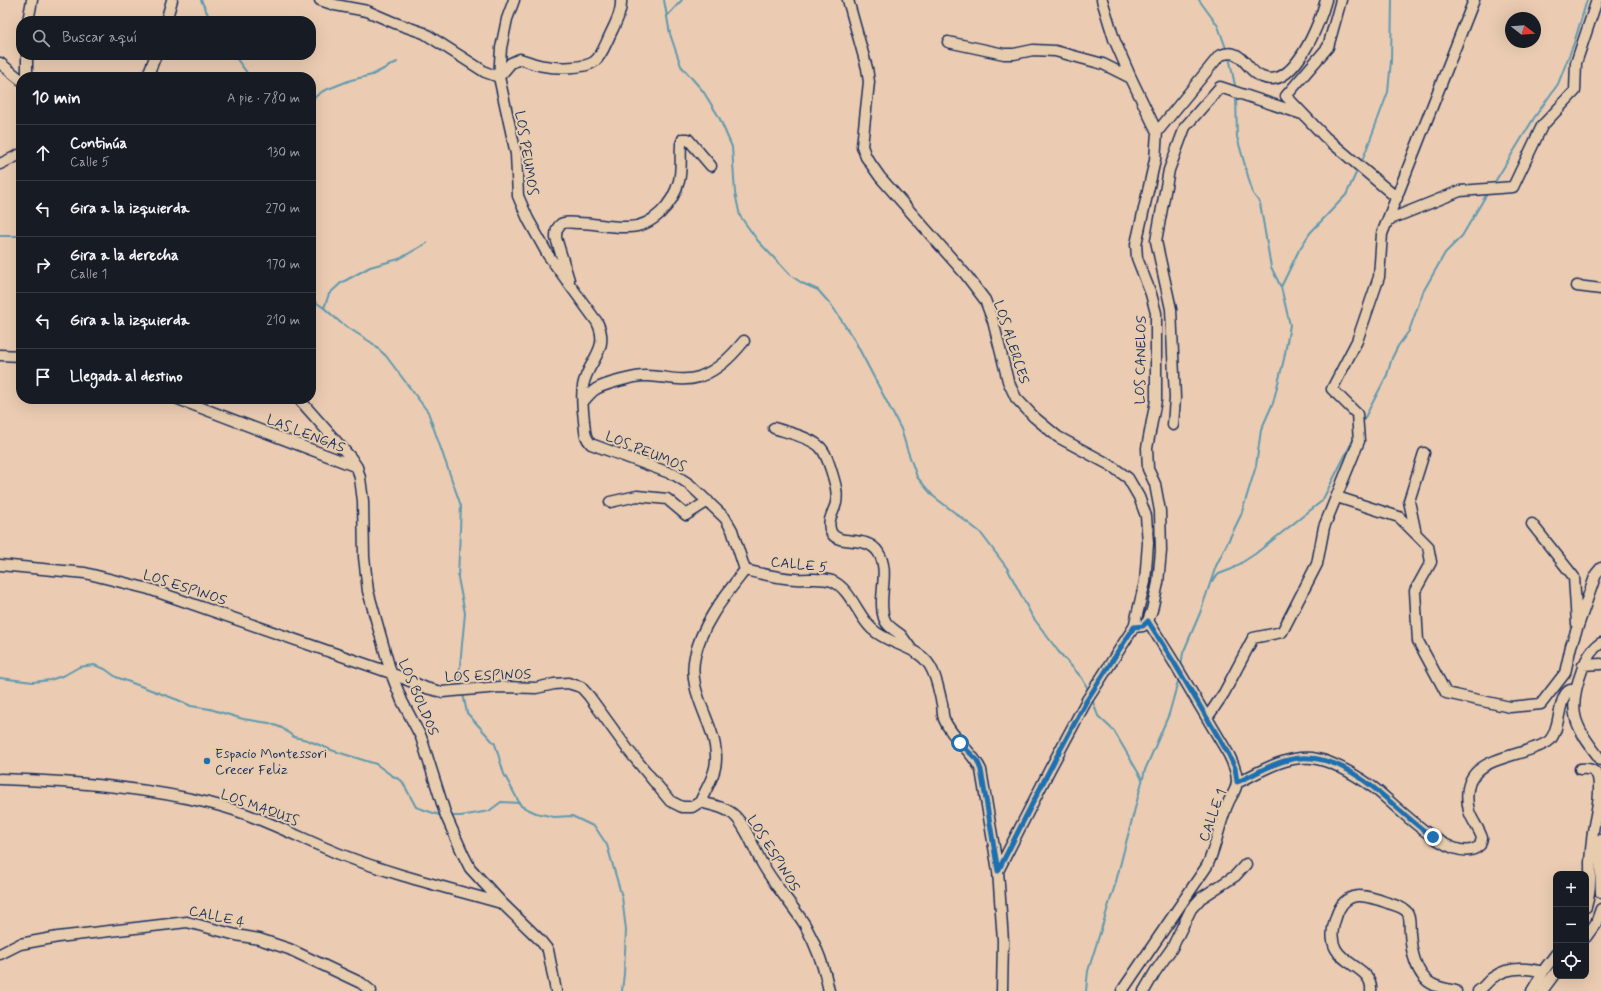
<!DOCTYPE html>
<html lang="es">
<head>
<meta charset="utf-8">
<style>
  :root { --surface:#171b24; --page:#20242c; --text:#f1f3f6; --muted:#9ea1a6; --line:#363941 }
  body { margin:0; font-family:Mynerve,sans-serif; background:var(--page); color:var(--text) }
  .controls { position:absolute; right:12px; bottom:12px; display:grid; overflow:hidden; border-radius:8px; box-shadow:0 4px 16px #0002 }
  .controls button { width:36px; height:36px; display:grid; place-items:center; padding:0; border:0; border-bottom:1px solid var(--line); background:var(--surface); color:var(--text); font:20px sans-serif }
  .compass { position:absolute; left:1505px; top:12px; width:36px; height:36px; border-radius:50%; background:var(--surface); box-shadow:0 4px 16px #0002; rotate:107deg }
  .stop { position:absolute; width:12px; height:12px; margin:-9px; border:3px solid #1f6fb2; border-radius:50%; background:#fff }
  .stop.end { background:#1f6fb2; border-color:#fff; box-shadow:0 1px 4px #0008 }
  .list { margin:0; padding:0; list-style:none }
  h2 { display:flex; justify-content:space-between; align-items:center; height:52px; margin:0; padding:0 16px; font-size:17px }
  h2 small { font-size:13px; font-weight:400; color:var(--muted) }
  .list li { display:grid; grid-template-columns:26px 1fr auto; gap:12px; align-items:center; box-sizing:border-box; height:56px; padding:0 16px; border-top:1px solid var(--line) }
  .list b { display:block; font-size:15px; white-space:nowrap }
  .list p { margin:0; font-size:13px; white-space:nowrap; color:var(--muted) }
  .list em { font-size:13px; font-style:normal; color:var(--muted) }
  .icon { flex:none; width:22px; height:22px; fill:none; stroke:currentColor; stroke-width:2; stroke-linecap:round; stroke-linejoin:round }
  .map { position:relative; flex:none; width:1601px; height:991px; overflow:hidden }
  .search { position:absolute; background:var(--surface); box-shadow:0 4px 16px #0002; left:16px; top:16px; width:300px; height:44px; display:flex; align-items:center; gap:10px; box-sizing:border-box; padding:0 14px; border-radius:16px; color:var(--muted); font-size:15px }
  .panel { position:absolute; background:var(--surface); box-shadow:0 4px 16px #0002; left:16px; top:72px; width:300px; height:332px; border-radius:16px }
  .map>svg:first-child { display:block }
</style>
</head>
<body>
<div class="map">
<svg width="1601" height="991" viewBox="0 0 1601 991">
  <rect width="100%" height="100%" fill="#ebccb2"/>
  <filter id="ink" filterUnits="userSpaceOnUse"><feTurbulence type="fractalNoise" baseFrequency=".025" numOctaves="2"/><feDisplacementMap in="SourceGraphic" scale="8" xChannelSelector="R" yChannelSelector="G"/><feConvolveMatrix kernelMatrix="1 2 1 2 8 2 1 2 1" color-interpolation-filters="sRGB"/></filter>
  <g filter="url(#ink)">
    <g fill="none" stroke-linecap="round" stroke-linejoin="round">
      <path stroke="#6099af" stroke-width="2" d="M 201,0 L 211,21
        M 664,0 L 670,34 L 681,66 L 703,91 L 719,117 L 732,147 L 735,193 L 740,216 L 758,241 L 790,275 L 802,283 L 818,290 L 832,306 L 855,341 L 901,429 L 907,449 L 917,477 L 933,496 L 980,532 L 1007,568 L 1032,616 L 1058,651 L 1082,678 L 1089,691
        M 1199,0 L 1218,26 L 1227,51
        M 667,16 L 682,0
        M 234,55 L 250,77
        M 1229,57 L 1236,90
        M 311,100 L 323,91 L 351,80 L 372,75 L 397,62
        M 1361,164 L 1388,92 L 1391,61 L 1392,0
        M 1493,185 L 1534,118 L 1558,84 L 1574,43 L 1587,0
        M 0,236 L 21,236
        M 1281,287 L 1299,250 L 1310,233 L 1346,195 L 1358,169
        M 311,299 L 324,308 L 341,323 L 372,343 L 386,356 L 428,412 L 461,506 L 458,578 L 465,613 L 459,676 L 462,688
        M 324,308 L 329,294 L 341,283 L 370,267 L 399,259 L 427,243
        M 1362,423 L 1387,375 L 1392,358 L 1398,346 L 1409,331 L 1423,292 L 1445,253 L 1462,236 L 1488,192
        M 1211,582 L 1219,574 L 1232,569 L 1255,554 L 1322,501 L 1354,438
        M 1181,666 L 1183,653 L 1200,613 L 1216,566 L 1241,515 L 1256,466 L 1261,430 L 1273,403 L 1284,359 L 1290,325 L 1281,287 L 1271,267 L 1260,203 L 1253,194 L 1237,137 L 1236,96
        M 0,678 L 33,682 L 50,680 L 65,675 L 79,667 L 94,665 L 105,669 L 116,677 L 178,700 L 191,706 L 210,709 L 243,719 L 269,723 L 282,728 L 294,737 L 307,740 L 334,751 L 376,764 L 391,775 L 402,781 L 416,807 L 442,816
        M 463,694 L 467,713 L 495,744 L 504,774 L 521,806 L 536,813 L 554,817 L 572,816 L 595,827 L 607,845 L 622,897 L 626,930 L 624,974 L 622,991
        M 1092,699 L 1098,716 L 1114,731 L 1142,779
        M 450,816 L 461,816 L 489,811 L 501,802 L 519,803
        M 1086,991 L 1088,971 L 1115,885 L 1145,770 L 1169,714 L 1179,678"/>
      <g stroke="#1b2f5e" stroke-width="13">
        <path id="minor" d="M 320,0 L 335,5 L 367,11 L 395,23 L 424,33 L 485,72 L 499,77 L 511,63 L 520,59 C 528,61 535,65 544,66 C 555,68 586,69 595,61 C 602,55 606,43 610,35 C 615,24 622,12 621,0
          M 514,0 L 507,19 L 501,48 L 499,77 L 516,154 L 518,196 L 528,219 L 548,255 L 597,322 C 611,350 587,361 583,386 C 581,397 583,410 584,421 C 585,429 584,437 591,444 L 675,475 L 689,484 L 725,518 L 732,530 L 745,570
          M 848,0 L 867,68 L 869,82 L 862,146 L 866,157 L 880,177 L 966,275 L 985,300 L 993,321 L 1008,381 L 1016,398 L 1034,417 L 1058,437 L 1110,465 L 1128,478 L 1139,497 L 1146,516 L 1148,543 L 1145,582 L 1134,627 L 1087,700 L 1050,769 L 998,871
          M 1102,0 L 1114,39 L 1131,78 L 1157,132 L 1155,160 L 1136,244 L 1137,258 L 1151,294 L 1156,313 L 1156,400 L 1147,448 L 1148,469 L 1155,484 L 1160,511 L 1161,551 L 1158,583 L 1152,610 L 1148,621 L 1143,626 L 1134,627
          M 1341,0 L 1328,47 L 1286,96 L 1325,137 L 1397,198
          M 28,21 L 32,0
          M 166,21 L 172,0
          M 948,42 L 1004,54 L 1014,54 L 1033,50 L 1055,51 L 1103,64 L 1131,78
          M 27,55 L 27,77
          M 0,63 L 21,80
          M 147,77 L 156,55
          M 1157,132 L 1219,56 C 1243,45 1245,71 1262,77 C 1294,91 1320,22 1326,0
          M 0,164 L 21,154
          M 1388,220 L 1460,191 L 1513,187 L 1542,126 L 1575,91 L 1576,63 L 1597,0
          M 569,280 L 556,238 C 556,233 556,228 561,224 C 565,221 573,223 579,223 C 595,223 611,228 628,227 C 653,227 673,204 679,181 C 682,169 680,156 681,144 L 683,139 L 688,139 L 711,166
          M 1577,286 L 1601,289
          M 0,355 L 21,356
          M 178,399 L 357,467
          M 299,399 L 351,458 L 357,467 L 360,478 L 363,501 L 364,557 L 368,591 L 391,673 L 402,701 L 421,737 L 446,816 L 463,854 L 470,868 L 502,903 L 540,940 L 548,950 L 556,991
          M 583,402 C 587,397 591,392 596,389 C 604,384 635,376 644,376 C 662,375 680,383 699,377 C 718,370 731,357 744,341
          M 1173,425 L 1175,398 L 1171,309 L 1156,241 L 1169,170 L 1185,127 L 1220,87 L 1302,114
          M 774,428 C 786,432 809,437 819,446 C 826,452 829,464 832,473 C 835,483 838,492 836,503 C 834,512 826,521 831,532 C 838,547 866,534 878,552 C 891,571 877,598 884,618 C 886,626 895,630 901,635 C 905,640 908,645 912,650
          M 1337,497 L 1399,517 L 1428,546 L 1431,562 L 1415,591 L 1418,641 L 1446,693 L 1510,707 L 1541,704 L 1565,673 L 1571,646 L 1596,574 L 1601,568
          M 610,502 L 637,496 L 667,499 L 686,515 L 708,501
          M 1532,524 L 1574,577 L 1577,624
          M 1416,534 L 1409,501 L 1424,453
          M 0,565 L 85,573 L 149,589 L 391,673 L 426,688 L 442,692 L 500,687 L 536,688 L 554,684 L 568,683 L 581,687 L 589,696 L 629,751 L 670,801 L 682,807 L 692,807 L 700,802 C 712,805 725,807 734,815 C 747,827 753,848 762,863 C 774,885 792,904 805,925 C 816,945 825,969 829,991
          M 745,570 C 762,574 778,578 796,579 C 808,580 820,577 832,581 C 850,588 858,616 872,629 C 889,645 918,646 930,666 C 937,677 939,692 942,704 C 943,709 942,714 944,719 C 952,739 972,750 981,770 L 998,871 L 1003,941 L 1002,991
          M 1601,643 C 1591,649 1586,659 1582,670 C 1566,713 1575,726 1601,760
          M 1583,665 L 1601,664
          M 1207,718 L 1224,693 L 1253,638 L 1282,632 L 1317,564 L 1324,527 L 1359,441 L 1357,414 L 1332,389 L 1357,341 L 1379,277 L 1382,234 L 1474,0
          M 1580,769 C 1588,768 1595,769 1598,777 C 1601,792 1597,810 1594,825 C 1592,837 1591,849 1590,862 C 1590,877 1591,892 1586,907
          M 0,779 C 69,781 145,787 213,804 C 258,815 299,838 342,855 C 394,875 448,888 501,903
          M 1237,783 C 1261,771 1284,756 1312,758 C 1334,761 1356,775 1374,788 C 1393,802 1455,870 1480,845 L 1482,838 C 1479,828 1472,821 1469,811 C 1458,761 1501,761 1534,748 C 1540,746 1546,744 1550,740 C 1561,728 1558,695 1570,690 L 1575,691
          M 700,802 C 706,789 716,774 716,759 C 717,724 686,694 695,656 C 702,623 725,596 745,570
          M 1601,840 L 1600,861 L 1601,893
          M 1586,937 L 1596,923 L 1601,909
          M 0,954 L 20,944 L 58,937 L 187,922 L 236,935 L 259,939 L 289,949 L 361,983 L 371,991
          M 1122,991 L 1207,866 C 1217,845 1219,822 1229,801 C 1232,795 1237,789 1237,781 C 1237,772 1233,763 1229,755 L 1175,664 L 1148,621
          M 1144,991 L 1155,972 L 1172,948 L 1191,909 L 1201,898 L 1235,876 L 1246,864
          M 1371,991 C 1374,960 1318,968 1336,917 C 1345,888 1366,895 1388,903 C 1394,905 1403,907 1407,912 C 1411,918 1409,926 1410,933 C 1411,950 1416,976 1432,984 C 1439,988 1448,989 1456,991
          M 1478,991 C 1483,988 1487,982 1492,978 C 1507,967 1525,967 1543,972
          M 1532,991 L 1546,967 L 1556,954
          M 1542,991 L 1556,972"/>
      </g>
      <use href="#minor" stroke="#e7ccae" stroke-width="10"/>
    </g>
  </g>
  <g fill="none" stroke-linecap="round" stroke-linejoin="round" filter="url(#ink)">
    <path stroke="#1f6fb2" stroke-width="5" d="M 960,743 L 977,760 L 981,770 L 998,871 L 1050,769 L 1087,700 L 1134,627 L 1143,626 L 1148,621 L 1175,664 L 1229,755 L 1235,768 L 1237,782 C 1254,775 1270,764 1288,760 C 1346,745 1391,809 1433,837"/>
  </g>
  <circle fill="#1f6fb2" stroke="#e7ccae" stroke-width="1.5" cx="207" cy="761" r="4"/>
  <g text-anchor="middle" stroke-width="4" stroke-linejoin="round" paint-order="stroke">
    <g font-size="14" fill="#1b2f5e" stroke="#e7ccae">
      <text transform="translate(527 153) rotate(81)" y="5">LOS PEUMOS</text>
      <text transform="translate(1012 342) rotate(72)" y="5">LOS ALERCES</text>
      <text transform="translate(1140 360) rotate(-89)" y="5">LOS CANELOS</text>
      <text transform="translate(306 433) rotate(21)" y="5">LAS LENGAS</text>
      <text transform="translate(646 451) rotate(22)" y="5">LOS PEUMOS</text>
      <text transform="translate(799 564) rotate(6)" y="5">CALLE 5</text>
      <text transform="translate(185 587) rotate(18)" y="5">LOS ESPINOS</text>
      <text transform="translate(488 675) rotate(-2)" y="5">LOS ESPINOS</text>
      <text transform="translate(419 697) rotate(67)" y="5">LOS BOLDOS</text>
      <text transform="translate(260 807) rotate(20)" y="5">LOS MAQUIS</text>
      <text transform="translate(1212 815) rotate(-70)" y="5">CALLE 1</text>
      <text transform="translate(774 853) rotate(58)" y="5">LOS ESPINOS</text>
      <text transform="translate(217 916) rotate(13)" y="5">CALLE 4</text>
    </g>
    <g font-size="14" fill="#1b2f5e" stroke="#e7ccae" text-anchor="start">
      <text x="215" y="758">Espacio Montessori<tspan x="215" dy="16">Crecer Feliz</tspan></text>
    </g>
  </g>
</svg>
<div class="controls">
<button>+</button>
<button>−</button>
<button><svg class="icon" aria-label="locate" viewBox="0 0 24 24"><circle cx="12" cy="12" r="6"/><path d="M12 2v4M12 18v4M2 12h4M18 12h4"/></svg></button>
</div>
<svg class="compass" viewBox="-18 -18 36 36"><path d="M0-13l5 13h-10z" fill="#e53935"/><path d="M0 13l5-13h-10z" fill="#9ea1a6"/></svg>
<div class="stop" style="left:960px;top:743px"></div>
<div class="stop end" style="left:1433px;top:837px"></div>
<div class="search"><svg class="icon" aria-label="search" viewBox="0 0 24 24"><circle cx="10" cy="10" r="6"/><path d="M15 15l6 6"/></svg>Buscar aquí</div>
<section class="panel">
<h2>10 min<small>A pie · 780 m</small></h2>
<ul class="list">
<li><svg class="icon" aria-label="ahead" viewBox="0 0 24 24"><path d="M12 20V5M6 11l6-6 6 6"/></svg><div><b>Continúa</b><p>Calle 5</p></div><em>130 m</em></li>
<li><svg class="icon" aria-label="left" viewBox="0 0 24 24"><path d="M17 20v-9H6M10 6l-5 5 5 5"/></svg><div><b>Gira a la izquierda</b></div><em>270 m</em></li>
<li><svg class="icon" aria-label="right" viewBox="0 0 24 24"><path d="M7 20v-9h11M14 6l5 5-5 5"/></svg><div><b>Gira a la derecha</b><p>Calle 1</p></div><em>170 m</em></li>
<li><svg class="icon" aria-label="left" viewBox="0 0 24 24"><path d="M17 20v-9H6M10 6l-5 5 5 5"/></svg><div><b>Gira a la izquierda</b></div><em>210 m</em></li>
<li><svg class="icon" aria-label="arrive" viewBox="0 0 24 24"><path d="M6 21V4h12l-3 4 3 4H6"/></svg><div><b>Llegada al destino</b></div></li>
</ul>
</section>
</div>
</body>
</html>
